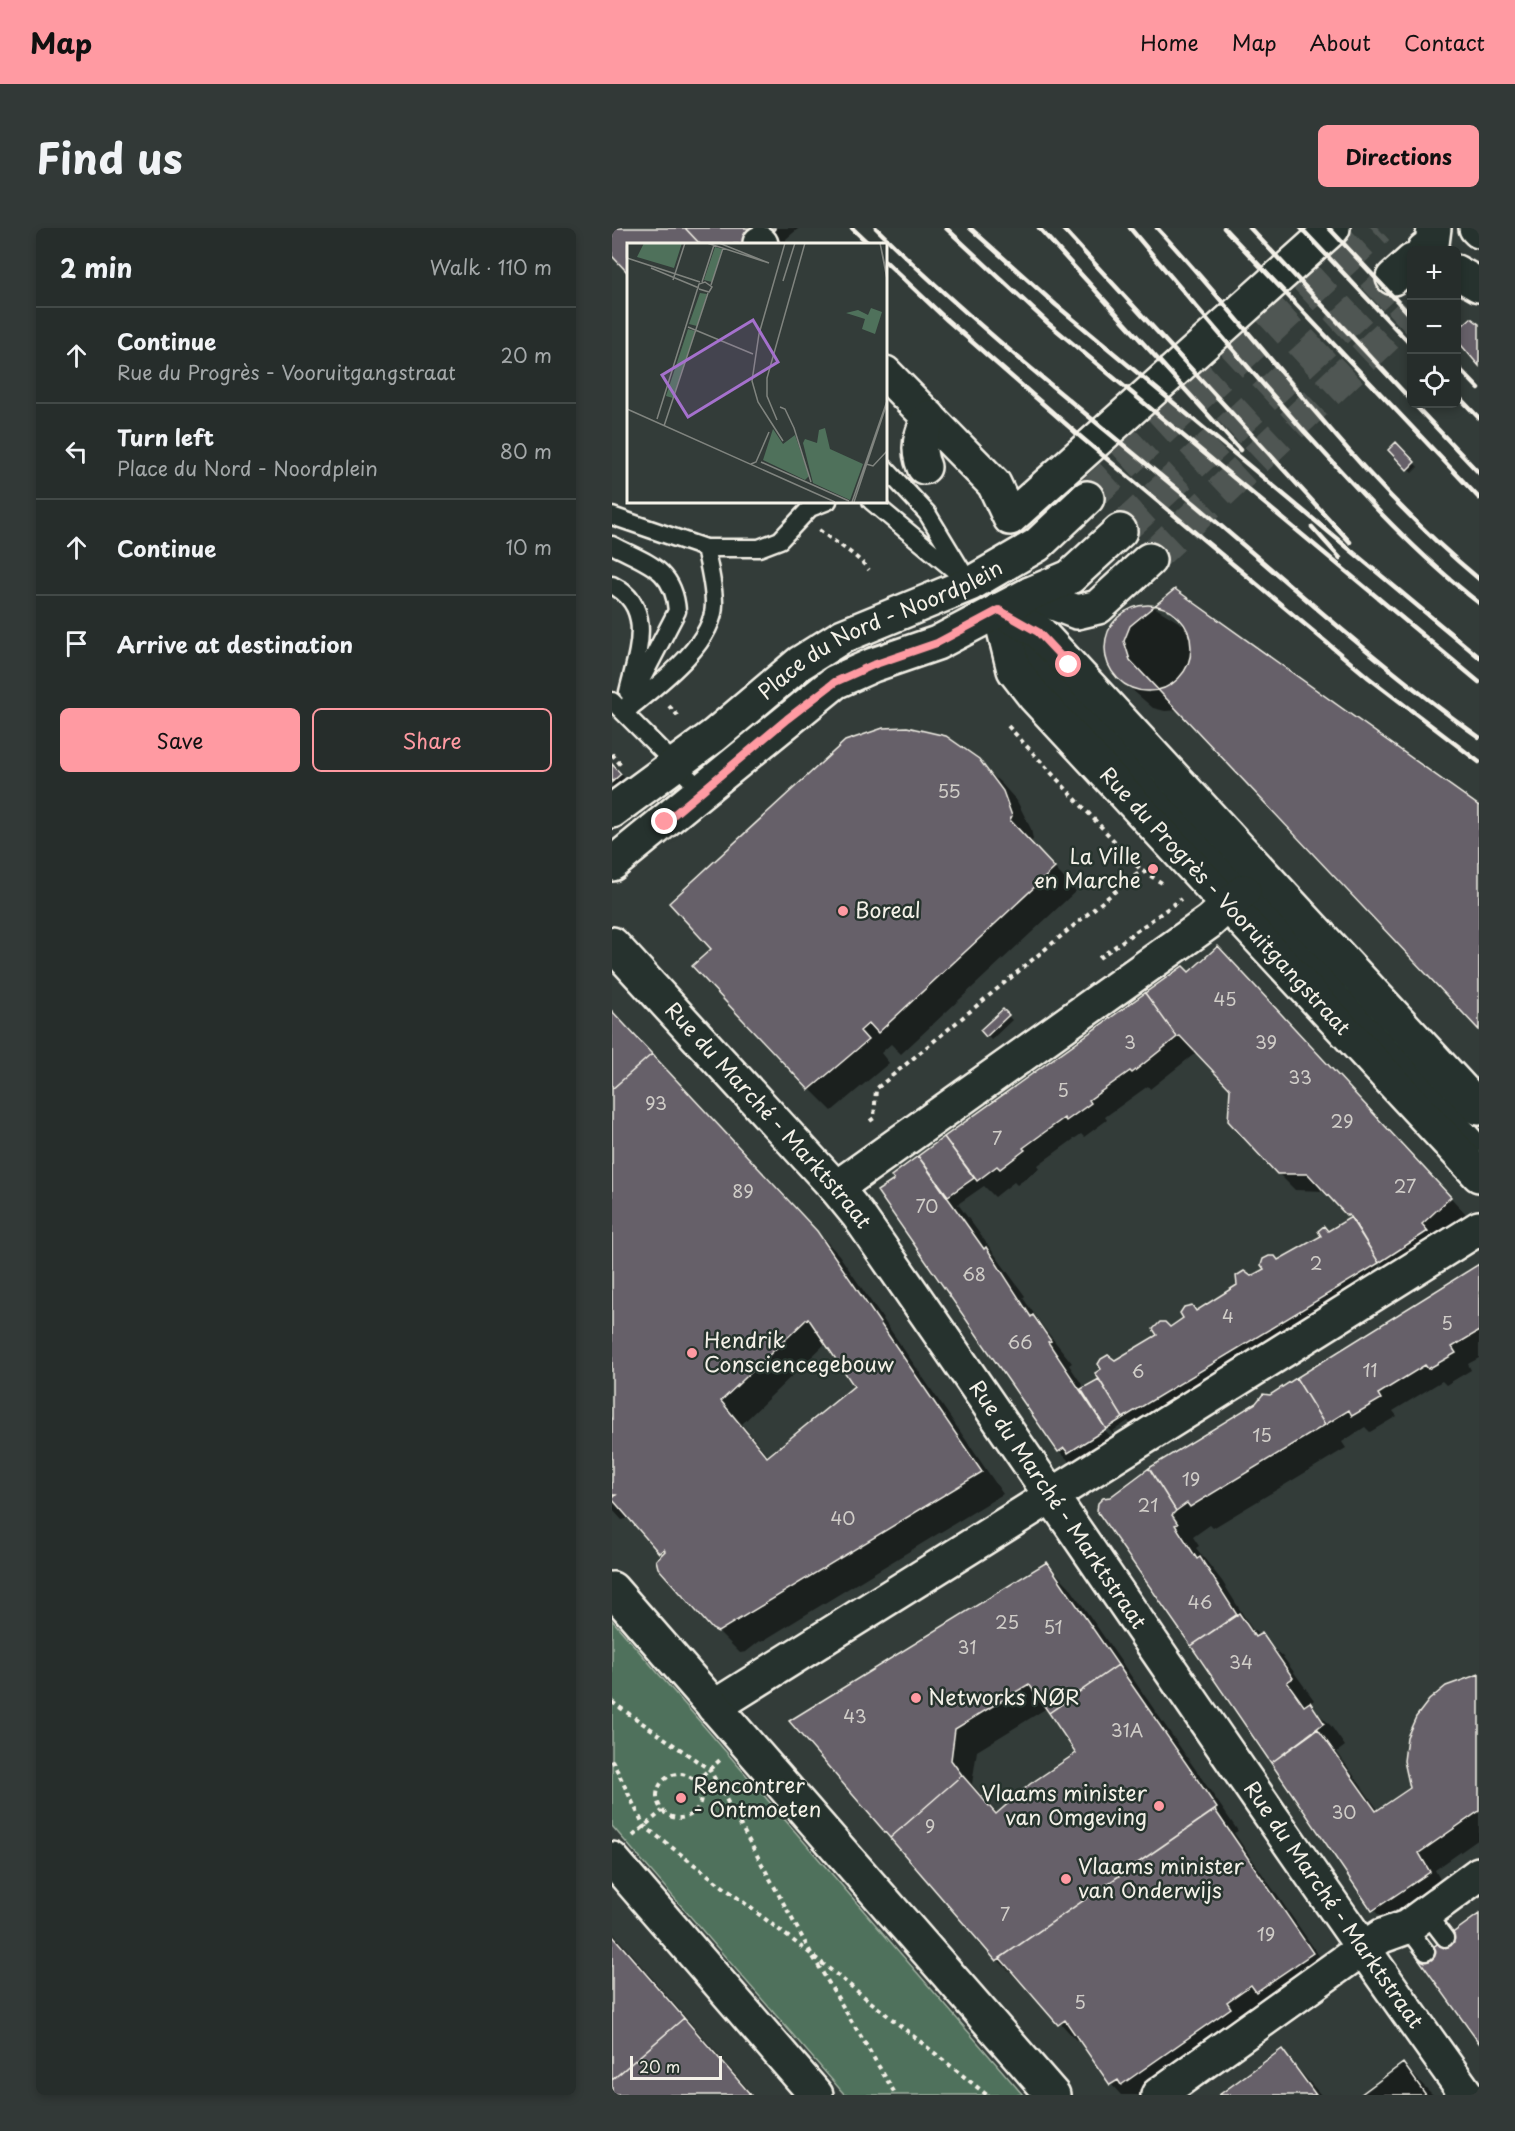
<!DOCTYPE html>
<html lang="en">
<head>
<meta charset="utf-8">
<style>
  :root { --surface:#262d2b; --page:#323937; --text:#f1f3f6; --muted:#a4a8a9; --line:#424947; --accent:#ff9aa2 }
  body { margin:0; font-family:"Playpen Sans",sans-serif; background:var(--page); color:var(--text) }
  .controls { position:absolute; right:18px; top:18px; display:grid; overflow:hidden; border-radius:9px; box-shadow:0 3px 9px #0003 }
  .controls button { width:54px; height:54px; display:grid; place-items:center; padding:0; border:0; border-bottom:2px solid var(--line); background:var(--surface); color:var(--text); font:30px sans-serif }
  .scale { position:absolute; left:18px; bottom:15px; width:92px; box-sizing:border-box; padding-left:6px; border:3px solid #f4f1e8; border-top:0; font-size:16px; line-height:21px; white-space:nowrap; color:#f4f1e8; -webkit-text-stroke:4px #26332d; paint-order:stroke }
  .stop { position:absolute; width:18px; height:18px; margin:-14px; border:4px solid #ff9aa2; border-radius:50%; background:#fff }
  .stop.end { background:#ff9aa2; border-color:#fff; box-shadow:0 2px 6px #0008 }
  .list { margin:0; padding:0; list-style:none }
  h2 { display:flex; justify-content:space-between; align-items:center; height:78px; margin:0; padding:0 24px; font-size:26px }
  h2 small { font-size:20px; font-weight:400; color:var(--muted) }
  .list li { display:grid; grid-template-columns:39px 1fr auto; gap:18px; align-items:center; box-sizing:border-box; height:96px; padding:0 24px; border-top:2px solid var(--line) }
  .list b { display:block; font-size:22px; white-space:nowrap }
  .list p { margin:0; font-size:20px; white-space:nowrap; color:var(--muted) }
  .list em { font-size:20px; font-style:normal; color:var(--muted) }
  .actions { display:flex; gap:12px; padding:18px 24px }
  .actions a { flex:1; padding:14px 0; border:2px solid var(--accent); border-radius:9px; text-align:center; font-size:21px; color:var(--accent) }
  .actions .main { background:var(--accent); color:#111 }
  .icon { flex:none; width:33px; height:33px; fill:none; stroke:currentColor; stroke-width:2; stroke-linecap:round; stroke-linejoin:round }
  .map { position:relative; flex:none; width:867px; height:1867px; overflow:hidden; border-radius:9px }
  header { display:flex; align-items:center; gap:36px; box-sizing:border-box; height:84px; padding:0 30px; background:var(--accent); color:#111 }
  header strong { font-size:28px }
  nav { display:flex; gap:33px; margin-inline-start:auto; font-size:21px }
  .intro { display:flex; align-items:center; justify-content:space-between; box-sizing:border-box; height:144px; padding:0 36px }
  h1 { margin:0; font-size:42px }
  .button { padding:15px 27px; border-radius:9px; background:var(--accent); color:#111; font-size:21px; font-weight:700 }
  main { display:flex; gap:36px; padding:0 36px }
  aside { flex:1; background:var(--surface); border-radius:9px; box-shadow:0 3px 9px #0003 }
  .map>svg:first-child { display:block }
</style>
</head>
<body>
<header>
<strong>Map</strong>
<nav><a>Home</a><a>Map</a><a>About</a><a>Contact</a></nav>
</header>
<div class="intro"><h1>Find us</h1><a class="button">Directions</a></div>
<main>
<aside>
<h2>2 min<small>Walk · 110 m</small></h2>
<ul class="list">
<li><svg class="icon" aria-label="ahead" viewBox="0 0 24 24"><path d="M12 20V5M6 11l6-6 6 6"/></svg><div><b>Continue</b><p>Rue du Progrès - Vooruitgangstraat</p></div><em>20 m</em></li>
<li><svg class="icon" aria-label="left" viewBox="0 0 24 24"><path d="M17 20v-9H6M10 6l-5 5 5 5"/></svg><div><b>Turn left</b><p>Place du Nord - Noordplein</p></div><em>80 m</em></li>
<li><svg class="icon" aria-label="ahead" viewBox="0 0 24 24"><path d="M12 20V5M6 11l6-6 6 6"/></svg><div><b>Continue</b></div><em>10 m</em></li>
<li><svg class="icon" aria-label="arrive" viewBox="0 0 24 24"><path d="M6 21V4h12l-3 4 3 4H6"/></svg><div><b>Arrive at destination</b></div></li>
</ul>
<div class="actions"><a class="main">Save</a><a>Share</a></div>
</aside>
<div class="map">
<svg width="867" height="1867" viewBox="0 0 867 1867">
  <rect width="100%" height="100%" fill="#333c39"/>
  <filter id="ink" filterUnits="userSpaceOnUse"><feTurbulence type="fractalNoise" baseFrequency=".0167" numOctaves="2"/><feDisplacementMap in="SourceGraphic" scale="12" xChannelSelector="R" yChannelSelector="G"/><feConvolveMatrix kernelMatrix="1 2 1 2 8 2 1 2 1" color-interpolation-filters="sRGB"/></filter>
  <g filter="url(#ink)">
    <path fill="#4f715b" stroke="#a2b1a2" stroke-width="1.5" d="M 0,1392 L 411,1867 L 233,1867 L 0,1598 Z"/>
    <path fill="#0007" fill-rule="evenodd" d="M 0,0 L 187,0 L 174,11 L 174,16 L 16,16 L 16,43 L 0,26 Z
      M 784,216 L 806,239 L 800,245 L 778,222 Z
      M 542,379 L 867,580 L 867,801 L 567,482 L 553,483 L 541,480 L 518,460 L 537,465 L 537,462 L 518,457 L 518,460 L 504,446 L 497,434 L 496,409 L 512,386 L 520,381 Z
      M 326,507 L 347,517 L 389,555 L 405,573 L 419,601 L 421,611 L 419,615 L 464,663 L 289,826 L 279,816 L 269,825 L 277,835 L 220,883 L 198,861 Z
      M 0,536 L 30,569 L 0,595 Z
      M 622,736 L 854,986 L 785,1051 L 762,1029 L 760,1031 L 787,1058 L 534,1211 L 516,1193 L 501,1203 L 507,1212 L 494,1199 L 490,1199 L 514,1224 L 469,1245 L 447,1223 L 281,948 L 571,740 L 577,746 ZM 585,824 L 620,861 L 666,945 L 683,962 L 713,963 L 740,991 L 503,1134 L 489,1152 L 473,1161 L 457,1137 L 460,1135 L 432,1100 L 411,1070 L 413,1068 L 346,976 L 372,958 L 383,969 L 402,954 L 405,957 L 428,940 L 426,937 L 469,906 L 472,909 L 495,892 L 493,889 L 536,858 L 538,861 Z
      M 0,783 L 227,1027 L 391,1266 L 149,1414 L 148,1413 L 134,1424 L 128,1425 L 106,1403 L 51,1327 L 19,1290 L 10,1292 L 0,1281 ZM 214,1115 L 244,1159 L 157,1229 L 130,1196 Z
      M 391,783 L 400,792 L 379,812 L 370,802 Z
      M 867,1038 L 867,1130 L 856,1136 L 859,1142 L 834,1157 L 830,1153 L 781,1183 L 785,1188 L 758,1204 L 753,1199 L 730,1214 L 734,1220 L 601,1300 L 598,1297 L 581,1309 L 587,1318 L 584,1320 L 610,1353 L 640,1401 L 671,1429 L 702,1472 L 697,1476 L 719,1498 L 733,1518 L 725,1524 L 767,1583 L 799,1560 L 867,1448 L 867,1611 L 823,1642 L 833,1661 L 778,1699 L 762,1682 L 487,1279 Z
      M 435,1336 L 457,1358 L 626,1603 L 622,1605 L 717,1742 L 534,1867 L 509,1867 L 499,1856 L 467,1810 L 464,1812 L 409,1752 L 408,1754 L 386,1732 L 179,1493 ZM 435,1480 L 466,1526 L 386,1586 L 360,1556 L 365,1523 Z
      M 0,1704 L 141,1867 L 0,1867 Z
      M 670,1823 L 709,1867 L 610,1867 Z
      M 791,1837 L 821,1867 L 750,1867 Z"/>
    <path fill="#666069" stroke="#f4f1e8" stroke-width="1.5" fill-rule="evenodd" d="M 0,0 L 73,0 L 88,16 L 16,16 L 16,45 L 0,28 Z
      M 73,0 L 163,0 L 163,1 L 147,16 L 88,16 Z
      M 859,90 L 867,96 L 867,138 L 844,111 L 844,103 Z
      M 784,214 L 803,234 L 795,242 L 776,222 Z
      M 563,361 L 867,578 L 867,802 L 518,432 L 512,413 L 518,398 Z
      M493 420a43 43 0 1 1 86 0a43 43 0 1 1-86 0Z
      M 295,499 L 334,508 L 367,531 L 391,563 L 400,588 L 398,592 L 443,640 L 266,805 L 257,795 L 248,803 L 256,812 L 197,862 L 80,738 L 99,721 L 57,675 L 233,513 L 271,500 Z
      M 0,536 L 9,546 L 0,554 Z
      M 606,718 L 839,969 L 810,996 L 816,1003 L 767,1035 L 737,987 L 735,988 L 696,946 L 665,946 L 616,893 L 618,861 L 568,808 L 565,809 L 533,765 L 571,738 L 577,744 Z
      M 533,765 L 565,809 L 520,845 L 518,843 L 477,872 L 479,875 L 454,893 L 452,890 L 411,920 L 413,922 L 388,941 L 385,938 L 365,953 L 332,909 Z
      M 391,781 L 397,787 L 374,809 L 368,802 Z
      M 0,783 L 40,826 L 0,861 Z
      M 40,826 L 205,1003 L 370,1244 L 106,1404 L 100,1401 L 46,1340 L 44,1332 L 53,1323 L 52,1321 L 47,1325 L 0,1271 L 4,1267 L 0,1267 L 0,861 ZM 196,1090 L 242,1158 L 155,1229 L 109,1173 Z
      M 332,909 L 362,950 L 336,968 L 306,928 Z
      M 306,928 L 372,1021 L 374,1019 L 419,1089 L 421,1087 L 439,1113 L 436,1114 L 494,1201 L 456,1225 L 452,1220 L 446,1224 L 265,963 L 282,952 L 279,948 Z
      M 739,989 L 767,1035 L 511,1190 L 483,1145 L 489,1141 L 486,1136 L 489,1131 L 496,1127 L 503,1132 L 545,1107 L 541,1101 L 548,1094 L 553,1094 L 558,1099 L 571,1090 L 568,1085 L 572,1079 L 580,1077 L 584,1083 L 625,1057 L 624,1048 L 632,1043 L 639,1048 L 652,1041 L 649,1037 L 651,1031 L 657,1028 L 663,1028 L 666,1032 L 709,1008 L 706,1003 L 712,998 L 716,1003 Z
      M 867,1036 L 867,1103 L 840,1119 L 844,1125 L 816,1141 L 813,1137 L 766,1166 L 769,1171 L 740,1188 L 737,1182 L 713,1197 L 684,1150 Z
      M 684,1150 L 713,1197 L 578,1279 L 575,1275 L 564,1283 L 537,1240 L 644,1175 L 651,1166 L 658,1167 Z
      M 487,1151 L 511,1190 L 494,1201 L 469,1161 Z
      M 537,1240 L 564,1283 L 560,1287 L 566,1296 L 563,1297 L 585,1331 L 588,1329 L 625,1387 L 579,1418 L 485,1283 L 486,1275 L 491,1270 L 498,1269 Z
      M 435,1334 L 506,1437 L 437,1485 L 417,1456 L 343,1501 L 339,1532 L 350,1547 L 278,1610 L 177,1493 Z
      M 627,1385 L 643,1409 L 650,1405 L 681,1450 L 675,1454 L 692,1478 L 698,1474 L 712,1495 L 659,1535 L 579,1418 Z
      M 506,1437 L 605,1580 L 384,1733 L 278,1610 L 350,1547 L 384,1586 L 418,1556 L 464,1525 L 437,1485 Z
      M 867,1446 L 867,1583 L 807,1625 L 818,1644 L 760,1683 L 659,1535 L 706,1501 L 764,1583 L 798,1560 L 792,1533 L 795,1509 L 804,1489 L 817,1472 L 834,1458 Z
      M 603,1582 L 701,1725 L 644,1764 L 639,1757 L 615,1774 L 619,1780 L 509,1857 L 506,1852 L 498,1857 L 453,1792 L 446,1797 L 388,1730 Z
      M 867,1686 L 867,1815 L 806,1730 Z
      M 0,1707 L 72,1790 L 0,1852 Z
      M 72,1790 L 139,1867 L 0,1867 L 0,1852 Z
      M 670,1821 L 704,1867 L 607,1867 Z
      M 791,1835 L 814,1867 L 748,1867 Z
      M 791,1835 L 814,1867 L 748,1867 Z"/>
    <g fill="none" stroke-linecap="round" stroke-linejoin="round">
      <path stroke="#505753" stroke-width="33" stroke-dasharray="33 16" stroke-linecap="butt" d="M 537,332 L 800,84"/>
      <path stroke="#505753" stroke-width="33" stroke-dasharray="33 16" stroke-linecap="butt" d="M 475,270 L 766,0
        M 508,303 L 781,50"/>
      <g stroke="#f4f1e8" stroke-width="21">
        <path id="lane" d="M 273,240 L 315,285 L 358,356
          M 259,273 L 348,347
          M 0,288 L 93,320 L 147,320 L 168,312 L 198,280 L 216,273
          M 0,317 C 34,335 62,340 65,383 L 12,485
          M 0,357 C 44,379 25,426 16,464
          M 400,400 L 440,453 L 867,915
          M 0,473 L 91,564
          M 19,479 C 47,456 102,415 102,376 C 102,357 97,338 93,320
          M 814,1685 L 833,1710
          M 795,1699 L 814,1724"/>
      </g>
      <g stroke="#f4f1e8" stroke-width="38">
        <g id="street">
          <path d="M 864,0 L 867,3"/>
          <path d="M 148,15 L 149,16"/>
          <path d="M 844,44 L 867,57"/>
          <path d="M 273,145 L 382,256 L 398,290 L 721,0"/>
          <path d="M 312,239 C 304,220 309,208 317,189"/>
          <path d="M 418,366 L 465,384 L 486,379 L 537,332"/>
          <path id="s1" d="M 387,382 L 402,442 L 423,469 L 867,947"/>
          <path d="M 387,382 L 427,404 L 867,880"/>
          <path id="s2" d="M 0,716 L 224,960 L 246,987 C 450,1280 647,1577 855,1867"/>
          <path d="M 224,960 L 597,694 L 632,663"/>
          <path d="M 102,1479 L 867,1000"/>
          <path d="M 546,1867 L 750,1721 L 770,1708 L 795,1699 L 867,1646"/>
        </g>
      </g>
      <g stroke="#f4f1e8" stroke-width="38">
        <g id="secondary">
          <path d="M 812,22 L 820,16 L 822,0"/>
          <path d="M 781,50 L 800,33"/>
          <path id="s3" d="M 0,583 L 103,507 L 188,435 L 231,408 L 358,356 L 425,317 L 475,270"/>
          <path d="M 0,636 L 223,454 L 261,437 L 325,415 L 418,366 L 458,349 L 508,303"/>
          <path d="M 0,1361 L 441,1867"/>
          <path d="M 0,1631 L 204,1867"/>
        </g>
      </g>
      <path stroke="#f4f1e8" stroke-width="4" stroke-dasharray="4.5 4.5" stroke-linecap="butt" d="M 207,302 C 225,316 243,325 257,342
        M 57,478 L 69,491
        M 396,498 L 529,642 L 550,655
        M 0,526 L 9,537
        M 487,730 L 569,671
        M 258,893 L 262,890 L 264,861 L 529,642
        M 0,1474 L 98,1542 L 200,1727 L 284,1867
        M 0,1532 L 32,1598 L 200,1727 L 375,1867
        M45 1568a22 22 0 1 1 44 0a22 22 0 1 1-44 0Z
        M 84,1553 L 108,1532
        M 21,1608 L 50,1583"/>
      <use href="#lane" stroke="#26332d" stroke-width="16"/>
      <use href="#street" stroke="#26332d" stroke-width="33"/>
      <use href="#secondary" stroke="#26332d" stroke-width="33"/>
      <path stroke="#f4f1e8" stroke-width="4.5" d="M 240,0 L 257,16
        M 264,0 C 364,100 475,186 583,276 C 677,355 767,438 867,509
        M 334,0 L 436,95 L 867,454
        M 358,0 L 444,77 L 867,429
        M 427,0 L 628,222
        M 450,0 L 738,314
        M 518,0 C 575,68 632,135 691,202 C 747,263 802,324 867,375
        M 545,0 C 653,116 744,249 867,351
        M 612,0 L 867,270
        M 638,0 L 800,173
        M 689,0 L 800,118
        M 717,0 L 800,89
        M 273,33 L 335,92 L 470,210 L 757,450 L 867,534
        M 844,137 L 867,161
        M 844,166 L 867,190
        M 802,176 L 867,245
        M 700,299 L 728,330"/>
    </g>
  </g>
  <g fill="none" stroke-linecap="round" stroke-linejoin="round" filter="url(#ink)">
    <path stroke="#ff9aa2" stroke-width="8" d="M 53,594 L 175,491 L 223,454 L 261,437 L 325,415 L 387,382 L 426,404 L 457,437"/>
  </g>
  <g fill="#ff9aa2" stroke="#26332d" stroke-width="2">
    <circle cx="541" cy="641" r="6"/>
    <circle cx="231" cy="683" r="6"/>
    <circle cx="80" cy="1125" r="6"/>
    <circle cx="304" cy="1470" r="6"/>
    <circle cx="69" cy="1570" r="6"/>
    <circle cx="547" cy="1578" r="6"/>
    <circle cx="454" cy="1651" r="6"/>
  </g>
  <g text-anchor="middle" stroke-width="5" stroke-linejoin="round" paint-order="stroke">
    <g font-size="18" fill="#d0cdc8">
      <text x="337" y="570">55</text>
      <text x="613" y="778">45</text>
      <text x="518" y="821">3</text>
      <text x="654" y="821">39</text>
      <text x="688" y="856">33</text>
      <text x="451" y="869">5</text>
      <text x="44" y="882">93</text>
      <text x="730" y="900">29</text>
      <text x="385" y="917">7</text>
      <text x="793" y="965">27</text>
      <text x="131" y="970">89</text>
      <text x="315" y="985">70</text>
      <text x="704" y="1042">2</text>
      <text x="362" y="1053">68</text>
      <text x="616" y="1095">4</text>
      <text x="835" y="1102">5</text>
      <text x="408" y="1121">66</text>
      <text x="758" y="1149">11</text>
      <text x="526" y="1150">6</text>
      <text x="650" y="1214">15</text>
      <text x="579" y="1258">19</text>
      <text x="536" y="1284">21</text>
      <text x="231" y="1297">40</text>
      <text x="588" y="1381">46</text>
      <text x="395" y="1401">25</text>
      <text x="441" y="1406">51</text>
      <text x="355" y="1426">31</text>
      <text x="629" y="1441">34</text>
      <text x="243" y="1495">43</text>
      <text x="515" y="1509">31A</text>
      <text x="732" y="1591">30</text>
      <text x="318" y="1605">9</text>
      <text x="393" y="1693">7</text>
      <text x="654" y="1713">19</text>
      <text x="468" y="1781">5</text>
    </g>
    <g font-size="21" fill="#f4f1e8" stroke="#26332d">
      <text dy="7" stroke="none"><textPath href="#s3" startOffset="326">Place du Nord - Noordplein</textPath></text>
      <text dy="7" stroke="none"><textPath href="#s1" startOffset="375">Rue du Progrès - Vooruitgangstraat</textPath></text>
      <text dy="7" stroke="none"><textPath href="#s2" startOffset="232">Rue du Marché - Marktstraat</textPath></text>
      <text dy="7" stroke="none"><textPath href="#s2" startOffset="718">Rue du Marché - Marktstraat</textPath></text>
      <text dy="7" stroke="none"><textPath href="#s2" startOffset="1204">Rue du Marché - Marktstraat</textPath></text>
    </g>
    <g font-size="21" fill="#f4f1e8" stroke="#26332d" text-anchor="start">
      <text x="529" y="636" text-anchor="end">La Ville<tspan x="529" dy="24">en Marche</tspan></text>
      <text x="243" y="690">Boreal</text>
      <text x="92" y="1120">Hendrik<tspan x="92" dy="24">Consciencegebouw</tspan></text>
      <text x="316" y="1477">Networks NØR</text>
      <text x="81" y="1565">Rencontrer<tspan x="81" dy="24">- Ontmoeten</tspan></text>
      <text x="535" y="1573" text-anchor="end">Vlaams minister<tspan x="535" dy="24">van Omgeving</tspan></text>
      <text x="466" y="1646">Vlaams minister<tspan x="466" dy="24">van Onderwijs</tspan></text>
    </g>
  </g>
  <g transform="translate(15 15)">
    <rect width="260" height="260" fill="#333c39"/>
    <path d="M 17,0 L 55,0 L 47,25 L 10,14 ZM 88,4 L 95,6 L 85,39 L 77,37 ZM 73,50 L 80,51 L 70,83 L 62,81 ZM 244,65 L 255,69 L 248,91 L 235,86 L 238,76 L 219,70 L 231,67 L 241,72 ZM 61,86 L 68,88 L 46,155 L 39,153 ZM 198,185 L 203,206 L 236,221 L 223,257 L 186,240 L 176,200 L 178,196 L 190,200 L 192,187 ZM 146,186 L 156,201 L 168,192 L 182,233 L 178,237 L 136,217 Z" fill="#4f715b"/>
    <path fill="none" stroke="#80847f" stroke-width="1.5" d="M 80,0 L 142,20 L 92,0M 253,0 L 260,36M 253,0 L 260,32M 0,15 L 73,39M 24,25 L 72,45M 46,37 L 58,0M 156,38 L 168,0M 75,39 L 87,2M 84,42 L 96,5M 61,84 L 126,111M 153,164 L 158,166 L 167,185 L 184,239M 0,166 L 208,259M 30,176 L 72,41 L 78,39 L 85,44 L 82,49 L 72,46M 150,177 L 140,153 L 140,135 L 178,0M 37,183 L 81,50M 156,198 L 131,159 L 125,138 L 132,91 L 158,0M 134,219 L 222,258M 124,221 L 129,219 L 142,189M 239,221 L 246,223 L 260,208M 225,259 L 260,158M 227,259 L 260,160"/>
    <path fill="#a571cd" fill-opacity="0.15" stroke="#a571cd" stroke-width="3" d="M 126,77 L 151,119 L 61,174 L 35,132 Z"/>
    <rect width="260" height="260" fill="none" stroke="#f4f1e8" stroke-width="3"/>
  </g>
</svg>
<div class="controls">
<button>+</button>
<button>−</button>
<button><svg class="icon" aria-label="locate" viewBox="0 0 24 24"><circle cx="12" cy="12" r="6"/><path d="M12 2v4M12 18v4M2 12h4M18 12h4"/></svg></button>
</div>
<div class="scale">20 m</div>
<div class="stop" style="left:457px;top:437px"></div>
<div class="stop end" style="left:53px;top:594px"></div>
</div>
</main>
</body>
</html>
